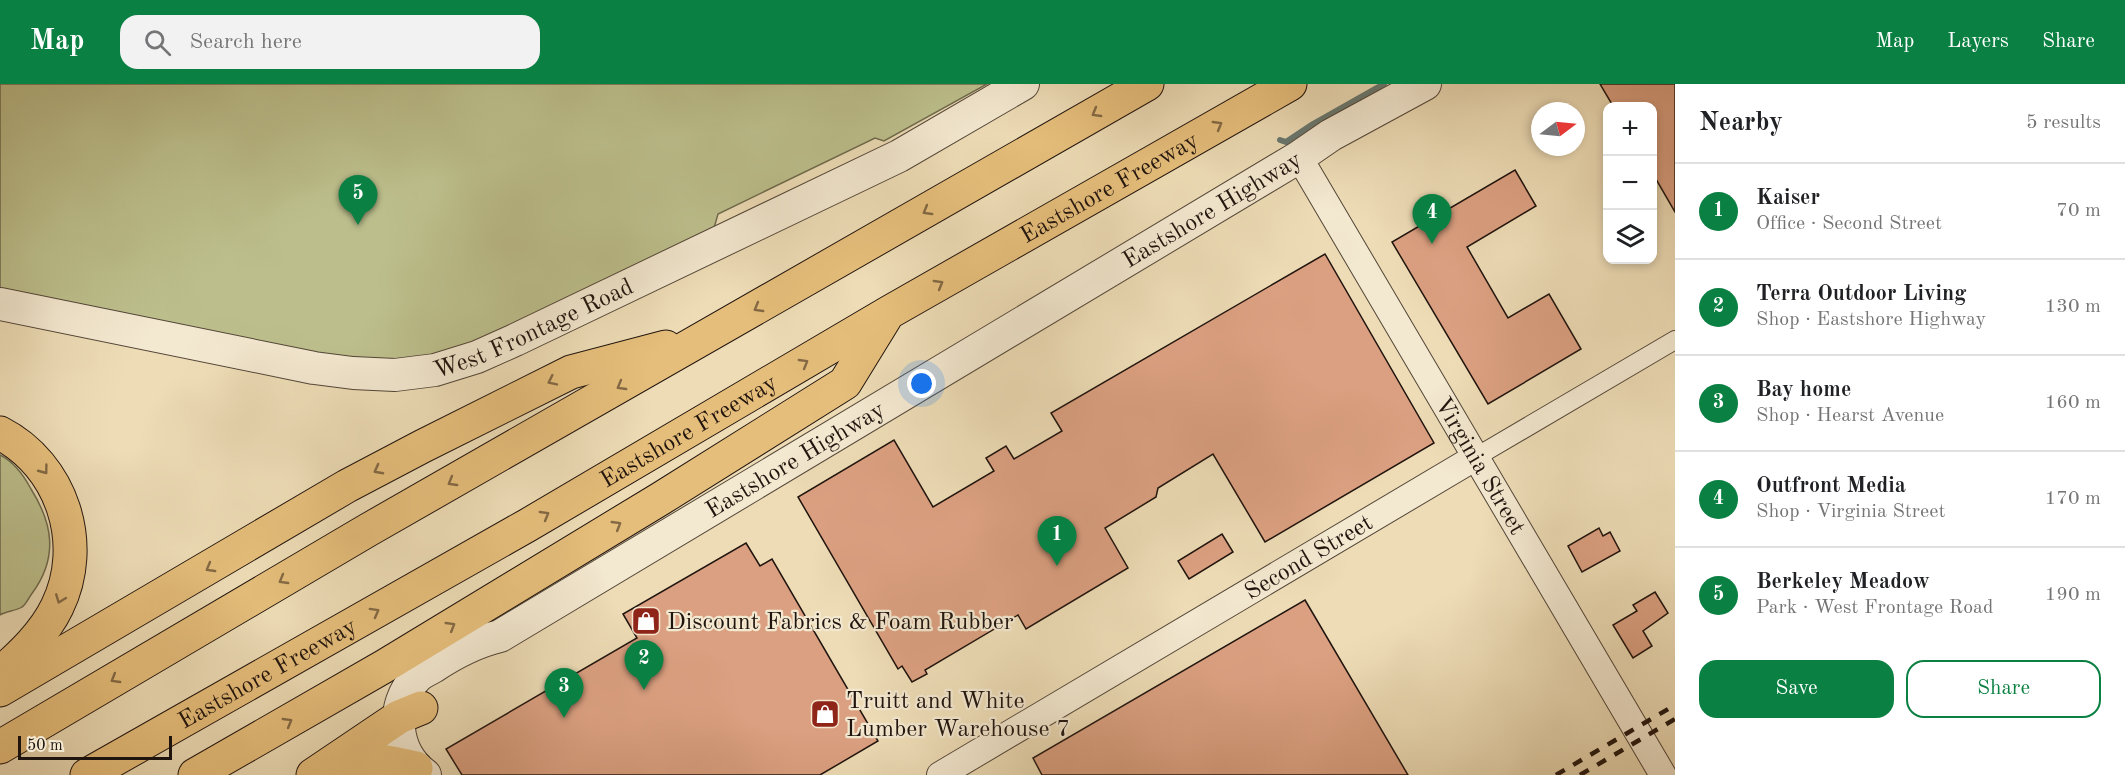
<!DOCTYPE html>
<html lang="en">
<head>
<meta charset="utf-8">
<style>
  :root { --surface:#fff; --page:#f2f2f2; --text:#202124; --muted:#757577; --line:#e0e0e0; --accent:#0b8043 }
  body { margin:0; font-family:"Old Standard TT",serif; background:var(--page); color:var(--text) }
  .controls { position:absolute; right:18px; top:18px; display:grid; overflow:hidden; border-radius:12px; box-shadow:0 3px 9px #0003 }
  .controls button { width:54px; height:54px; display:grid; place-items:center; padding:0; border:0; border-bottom:2px solid var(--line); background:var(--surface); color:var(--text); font:30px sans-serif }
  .compass { position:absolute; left:1531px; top:18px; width:54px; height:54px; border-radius:50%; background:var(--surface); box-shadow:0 3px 9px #0003; rotate:74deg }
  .scale { position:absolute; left:18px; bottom:15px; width:154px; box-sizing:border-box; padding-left:6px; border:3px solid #20140e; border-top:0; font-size:16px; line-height:21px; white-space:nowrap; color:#20140e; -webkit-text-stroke:4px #f3e8d0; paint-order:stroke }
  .you { position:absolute; left:922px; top:300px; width:21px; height:21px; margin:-15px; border:4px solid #fff; border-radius:50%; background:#1a73e8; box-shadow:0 0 0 9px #1a73e833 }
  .badge { display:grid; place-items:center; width:39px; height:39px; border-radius:50%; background:var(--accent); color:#fff; font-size:20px; font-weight:700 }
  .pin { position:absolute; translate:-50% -50px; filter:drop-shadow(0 2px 3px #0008) }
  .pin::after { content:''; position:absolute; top:32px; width:21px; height:18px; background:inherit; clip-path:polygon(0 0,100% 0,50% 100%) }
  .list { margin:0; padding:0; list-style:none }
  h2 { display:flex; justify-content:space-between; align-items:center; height:78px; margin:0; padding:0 24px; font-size:26px }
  h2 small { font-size:20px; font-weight:400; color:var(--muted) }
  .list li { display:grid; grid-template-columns:39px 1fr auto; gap:18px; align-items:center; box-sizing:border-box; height:96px; padding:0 24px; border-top:2px solid var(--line) }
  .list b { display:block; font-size:22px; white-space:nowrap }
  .list p { margin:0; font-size:20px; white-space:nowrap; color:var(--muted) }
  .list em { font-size:20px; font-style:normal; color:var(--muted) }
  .actions { display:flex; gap:12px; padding:18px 24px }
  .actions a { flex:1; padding:14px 0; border:2px solid var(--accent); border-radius:18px; text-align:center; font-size:21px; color:var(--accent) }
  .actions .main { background:var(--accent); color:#fff }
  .icon { flex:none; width:33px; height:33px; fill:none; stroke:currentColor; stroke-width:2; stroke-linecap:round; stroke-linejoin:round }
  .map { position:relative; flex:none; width:1675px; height:691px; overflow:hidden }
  header { display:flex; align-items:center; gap:36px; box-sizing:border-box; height:84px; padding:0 30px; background:var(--accent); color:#fff }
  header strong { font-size:28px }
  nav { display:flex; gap:33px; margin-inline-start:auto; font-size:21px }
  .search { width:420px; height:54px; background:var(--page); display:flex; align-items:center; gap:15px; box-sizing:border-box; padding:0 21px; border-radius:18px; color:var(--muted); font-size:22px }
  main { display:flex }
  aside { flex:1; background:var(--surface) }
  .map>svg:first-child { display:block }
</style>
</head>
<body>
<header>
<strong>Map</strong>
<div class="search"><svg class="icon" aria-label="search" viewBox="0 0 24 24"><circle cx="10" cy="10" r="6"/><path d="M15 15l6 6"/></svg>Search here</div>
<nav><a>Map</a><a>Layers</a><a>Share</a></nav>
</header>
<main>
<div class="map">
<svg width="1675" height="691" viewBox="0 0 1675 691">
  <rect width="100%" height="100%" fill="#eddcb6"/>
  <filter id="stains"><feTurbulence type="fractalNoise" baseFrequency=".00333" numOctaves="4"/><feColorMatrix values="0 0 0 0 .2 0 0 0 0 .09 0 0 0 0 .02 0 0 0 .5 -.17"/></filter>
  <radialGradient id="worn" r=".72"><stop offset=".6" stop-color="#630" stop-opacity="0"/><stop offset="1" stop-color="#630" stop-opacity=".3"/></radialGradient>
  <path fill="#bcbf8c" stroke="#6e6a4d" stroke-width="1.5" d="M 0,0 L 987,0 L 884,57 L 875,54 L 718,130 L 712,151 L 620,196 L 395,291 L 0,220 Z
    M 0,371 C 14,378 24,392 31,405 C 53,440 58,473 33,508 C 29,513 26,521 22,523 C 16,527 6,527 0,531 Z"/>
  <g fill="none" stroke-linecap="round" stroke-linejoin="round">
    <path stroke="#697870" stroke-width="6" d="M 1280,56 L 1286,58 L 1313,40 L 1384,0"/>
  </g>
  <path fill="#dba081" stroke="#20140e" stroke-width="1.5" d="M 1600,0 L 1675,0 L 1675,128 L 1653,90 L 1653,22 L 1613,22 Z
    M 1515,86 L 1536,122 L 1467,163 L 1508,234 L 1549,210 L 1581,265 L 1488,320 L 1392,158 Z
    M 1325,170 L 1434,359 L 1265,458 L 1213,370 L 1158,404 L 1156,413 L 1105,444 L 1128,484 L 1026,545 L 1018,531 L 925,586 L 927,590 L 912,598 L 902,582 L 898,585 L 798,413 L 894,356 L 933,423 L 994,387 L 986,374 L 1006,362 L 1014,375 L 1062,347 L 1051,329 Z
    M 1599,444 L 1603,452 L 1610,448 L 1620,467 L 1582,488 L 1568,462 Z
    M 1222,450 L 1233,468 L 1189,495 L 1178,477 Z
    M 746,459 L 760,482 L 772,475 L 878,657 L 820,691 L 462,691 L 446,665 L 637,554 L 623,530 Z
    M 1655,508 L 1668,529 L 1643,547 L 1652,562 L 1633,574 L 1613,541 L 1637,527 L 1633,521 Z
    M 1305,516 L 1408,691 L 1042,691 L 1033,674 Z"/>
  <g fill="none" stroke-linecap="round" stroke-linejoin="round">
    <g stroke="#534638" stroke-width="20">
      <path id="pedestrian" d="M 1476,373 L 1675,256"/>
    </g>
    <g stroke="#534638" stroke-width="28">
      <g id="minor">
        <path id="s1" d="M 1299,73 L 1663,691"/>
        <path id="s2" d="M 940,691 L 1476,373"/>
      </g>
    </g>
    <g stroke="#534638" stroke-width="34">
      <g id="tertiary">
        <path id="s3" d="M 0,220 L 314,284 L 353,289 L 395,291 L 435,286 L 477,273 L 515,256 L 899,72 L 1023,0"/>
        <path id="s4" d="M 425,691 C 394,668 389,621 417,593 C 421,589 428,586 433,583 C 454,569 475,558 500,552 L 1299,73 L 1331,51 L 1425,0"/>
      </g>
    </g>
    <g stroke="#20140e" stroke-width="35">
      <g id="motorway">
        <path d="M 0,349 C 62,381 88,460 57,523 C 44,550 21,571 0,590"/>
        <path d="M 0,606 L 347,402 L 423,362 L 571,288 L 666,263"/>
        <path d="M 0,663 L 368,446 L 1147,0"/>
        <path d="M 333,689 C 368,671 379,676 416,684"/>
        <path id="s5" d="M 87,691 L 528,441 L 888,229 L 1290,0"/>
        <path d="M 195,691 L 383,583 L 660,415 L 845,299 L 885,234"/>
        <path d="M 313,691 L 399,633 L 421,624"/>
      </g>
    </g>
    <use href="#pedestrian" stroke="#f3e8d0" stroke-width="18"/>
    <use href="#minor" stroke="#f3e8d0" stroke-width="26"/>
    <use href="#tertiary" stroke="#f3e8d0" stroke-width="32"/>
    <use href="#motorway" stroke="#e6be7b" stroke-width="33"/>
    <path stroke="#20140e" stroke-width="4.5" stroke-dasharray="10 10" stroke-linecap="butt" d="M 1556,691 L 1675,621
      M 1580,691 L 1675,635"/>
  </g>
  <defs><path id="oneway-chevron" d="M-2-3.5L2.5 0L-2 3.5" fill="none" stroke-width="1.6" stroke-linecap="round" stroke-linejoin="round" transform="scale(1.5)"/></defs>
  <g stroke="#836944">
    <use href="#oneway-chevron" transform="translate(1096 29) rotate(150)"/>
    <use href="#oneway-chevron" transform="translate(1218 41) rotate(-30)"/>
    <use href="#oneway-chevron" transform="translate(927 127) rotate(150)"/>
    <use href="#oneway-chevron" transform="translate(939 200) rotate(-30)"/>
    <use href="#oneway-chevron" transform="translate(758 224) rotate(150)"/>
    <use href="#oneway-chevron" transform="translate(804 279) rotate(-30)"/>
    <use href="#oneway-chevron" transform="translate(552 297) rotate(154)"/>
    <use href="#oneway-chevron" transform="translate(621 302) rotate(150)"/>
    <use href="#oneway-chevron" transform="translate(44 386) rotate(53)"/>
    <use href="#oneway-chevron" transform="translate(378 386) rotate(152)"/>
    <use href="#oneway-chevron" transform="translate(452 398) rotate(150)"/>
    <use href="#oneway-chevron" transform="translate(545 431) rotate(-30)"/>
    <use href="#oneway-chevron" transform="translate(617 441) rotate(-31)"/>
    <use href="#oneway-chevron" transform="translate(210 484) rotate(150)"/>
    <use href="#oneway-chevron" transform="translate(283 496) rotate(150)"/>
    <use href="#oneway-chevron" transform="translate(60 515) rotate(111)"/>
    <use href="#oneway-chevron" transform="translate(375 528) rotate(-29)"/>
    <use href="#oneway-chevron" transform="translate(451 542) rotate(-31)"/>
    <use href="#oneway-chevron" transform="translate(115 595) rotate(149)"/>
    <use href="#oneway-chevron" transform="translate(288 638) rotate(-30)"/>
  </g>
  <defs>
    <g id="shop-square" transform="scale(1.5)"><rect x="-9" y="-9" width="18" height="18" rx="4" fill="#8f2418" stroke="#f3e8d0"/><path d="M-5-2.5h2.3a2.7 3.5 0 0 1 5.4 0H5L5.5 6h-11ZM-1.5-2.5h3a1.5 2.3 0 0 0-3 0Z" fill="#fff"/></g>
  </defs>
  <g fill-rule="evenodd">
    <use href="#shop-square" x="646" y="537"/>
    <use href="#shop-square" x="825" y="630"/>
  </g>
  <g text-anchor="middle" stroke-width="4.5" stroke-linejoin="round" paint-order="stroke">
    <g font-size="24" fill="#20140e" stroke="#f3e8d0">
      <text dy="8" stroke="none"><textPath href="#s5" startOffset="1179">Eastshore Freeway</textPath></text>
      <text dy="8" stroke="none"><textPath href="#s4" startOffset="1034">Eastshore Highway</textPath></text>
      <text dy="8" stroke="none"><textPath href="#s3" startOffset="549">West Frontage Road</textPath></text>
      <text dy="8" stroke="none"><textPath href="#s5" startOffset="693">Eastshore Freeway</textPath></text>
      <text dy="8" stroke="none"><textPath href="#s4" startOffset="548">Eastshore Highway</textPath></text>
      <text dy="8" stroke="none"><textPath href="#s1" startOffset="358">Virginia Street</textPath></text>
      <text dy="8" stroke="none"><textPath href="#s2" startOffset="428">Second Street</textPath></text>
      <text dy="8" stroke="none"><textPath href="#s5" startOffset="207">Eastshore Freeway</textPath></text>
    </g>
    <g font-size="24" fill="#20140e" stroke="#f3e8d0" text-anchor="start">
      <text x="667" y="545">Discount Fabrics &amp; Foam Rubber</text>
      <text x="846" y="624">Truitt and White<tspan x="846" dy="28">Lumber Warehouse 7</tspan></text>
    </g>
  </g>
  <rect width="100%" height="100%" filter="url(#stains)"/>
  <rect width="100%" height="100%" fill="url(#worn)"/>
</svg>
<div class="controls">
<button>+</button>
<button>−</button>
<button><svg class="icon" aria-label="layers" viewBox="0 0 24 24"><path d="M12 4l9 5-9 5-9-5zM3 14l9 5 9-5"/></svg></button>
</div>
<svg class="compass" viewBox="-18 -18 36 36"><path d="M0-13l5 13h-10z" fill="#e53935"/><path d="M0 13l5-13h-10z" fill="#757577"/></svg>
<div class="scale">50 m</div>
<div class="you"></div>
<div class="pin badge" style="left:1057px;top:482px">1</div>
<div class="pin badge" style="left:644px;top:606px">2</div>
<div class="pin badge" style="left:564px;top:634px">3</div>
<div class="pin badge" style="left:1432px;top:160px">4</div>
<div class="pin badge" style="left:358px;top:141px">5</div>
</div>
<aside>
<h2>Nearby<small>5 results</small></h2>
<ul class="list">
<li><span class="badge">1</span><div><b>Kaiser</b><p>Office · Second Street</p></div><em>70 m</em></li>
<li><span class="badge">2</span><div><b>Terra Outdoor Living</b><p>Shop · Eastshore Highway</p></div><em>130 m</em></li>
<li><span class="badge">3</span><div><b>Bay home</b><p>Shop · Hearst Avenue</p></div><em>160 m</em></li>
<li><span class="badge">4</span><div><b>Outfront Media</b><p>Shop · Virginia Street</p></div><em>170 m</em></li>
<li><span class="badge">5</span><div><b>Berkeley Meadow</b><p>Park · West Frontage Road</p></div><em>190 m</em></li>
</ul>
<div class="actions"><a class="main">Save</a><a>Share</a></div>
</aside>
</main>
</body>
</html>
